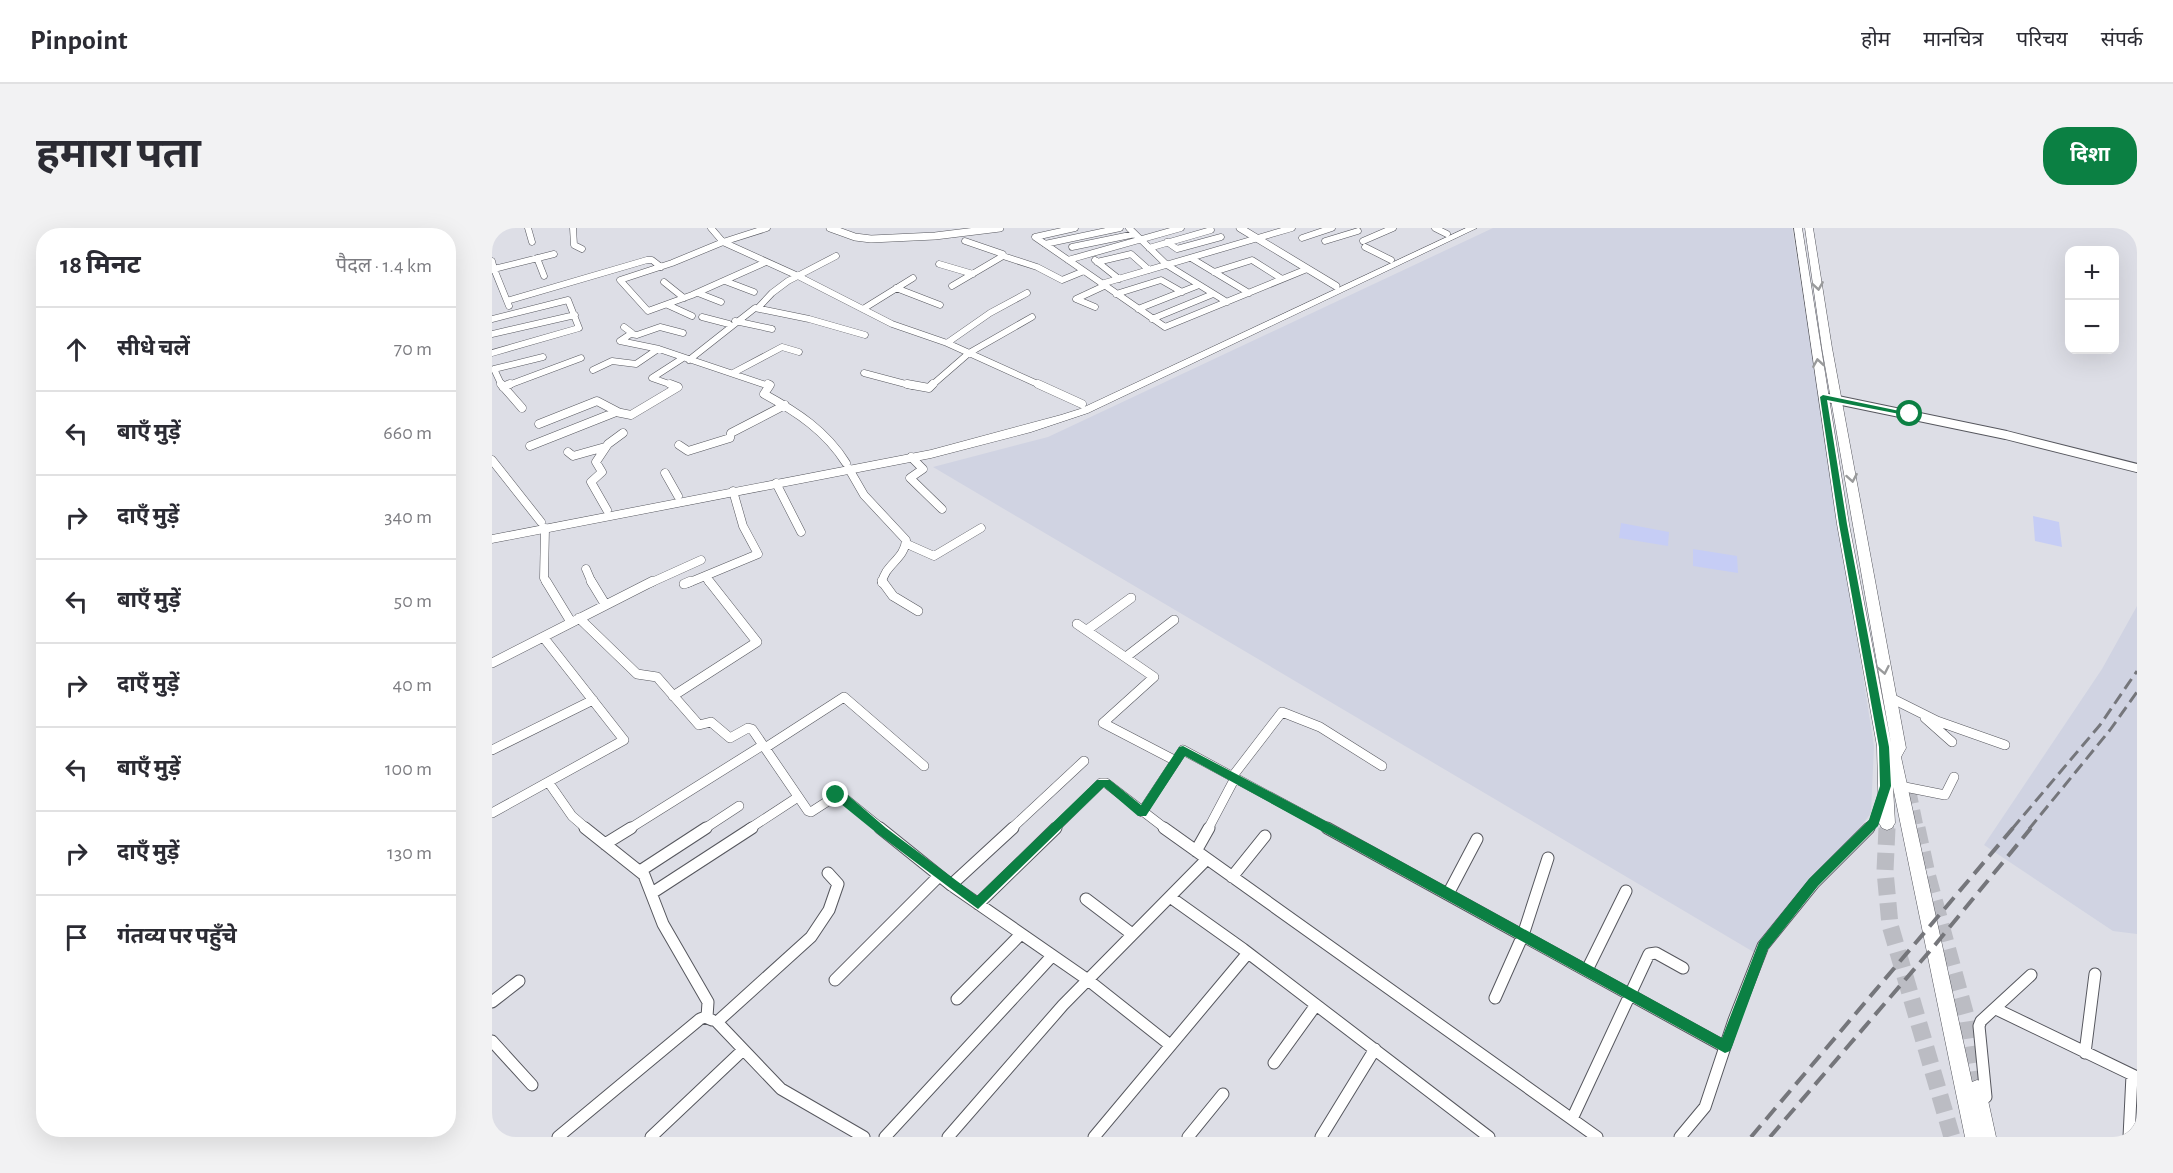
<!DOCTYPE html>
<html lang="hi">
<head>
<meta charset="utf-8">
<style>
  :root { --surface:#fff; --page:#f2f2f3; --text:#2b2b33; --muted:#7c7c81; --line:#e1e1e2; --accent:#0b8043 }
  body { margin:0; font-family:"Alegreya Sans","Noto Sans Devanagari",sans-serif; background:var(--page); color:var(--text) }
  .controls { position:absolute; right:18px; top:18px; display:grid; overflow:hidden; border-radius:12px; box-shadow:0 6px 24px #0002 }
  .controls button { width:54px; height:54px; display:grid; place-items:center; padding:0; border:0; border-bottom:2px solid var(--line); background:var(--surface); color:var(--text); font:30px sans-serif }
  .stop { position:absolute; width:18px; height:18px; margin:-14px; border:4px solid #0b8043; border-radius:50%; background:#fff }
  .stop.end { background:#0b8043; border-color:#fff; box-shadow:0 2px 6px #0008 }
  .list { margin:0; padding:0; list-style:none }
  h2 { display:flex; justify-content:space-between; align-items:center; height:78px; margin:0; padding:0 24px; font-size:26px }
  h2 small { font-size:20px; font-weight:400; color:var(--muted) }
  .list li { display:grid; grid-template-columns:39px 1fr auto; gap:18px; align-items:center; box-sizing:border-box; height:84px; padding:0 24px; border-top:2px solid var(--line) }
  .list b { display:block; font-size:22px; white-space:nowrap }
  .list em { font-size:20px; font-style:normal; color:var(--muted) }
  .icon { flex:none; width:33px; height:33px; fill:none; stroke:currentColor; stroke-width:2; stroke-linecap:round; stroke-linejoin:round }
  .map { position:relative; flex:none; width:1645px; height:909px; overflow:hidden; border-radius:24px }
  header { display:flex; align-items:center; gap:36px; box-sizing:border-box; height:84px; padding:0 30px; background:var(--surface); border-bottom:2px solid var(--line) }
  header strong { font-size:28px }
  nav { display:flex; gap:33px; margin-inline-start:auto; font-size:21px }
  .intro { display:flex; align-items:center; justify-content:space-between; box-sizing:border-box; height:144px; padding:0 36px }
  h1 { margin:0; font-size:42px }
  .button { padding:15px 27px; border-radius:24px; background:var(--accent); color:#fff; font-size:21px; font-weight:700 }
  main { display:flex; gap:36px; padding:0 36px }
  aside { flex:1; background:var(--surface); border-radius:24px; box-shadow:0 6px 24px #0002 }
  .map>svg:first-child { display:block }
</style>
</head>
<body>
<header>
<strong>Pinpoint</strong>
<nav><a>होम</a><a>मानचित्र</a><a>परिचय</a><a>संपर्क</a></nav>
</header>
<div class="intro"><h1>हमारा पता</h1><a class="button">दिशा</a></div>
<main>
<aside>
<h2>18 मिनट<small>पैदल · 1.4 km</small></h2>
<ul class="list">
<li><svg class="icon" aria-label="ahead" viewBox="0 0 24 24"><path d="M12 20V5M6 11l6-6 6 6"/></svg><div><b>सीधे चलें</b></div><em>70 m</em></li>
<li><svg class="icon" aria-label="left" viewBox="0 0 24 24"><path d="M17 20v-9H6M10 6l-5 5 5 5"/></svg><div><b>बाएँ मुड़ें</b></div><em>660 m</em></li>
<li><svg class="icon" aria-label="right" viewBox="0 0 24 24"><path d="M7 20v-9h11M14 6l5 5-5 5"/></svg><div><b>दाएँ मुड़ें</b></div><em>340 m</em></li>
<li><svg class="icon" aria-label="left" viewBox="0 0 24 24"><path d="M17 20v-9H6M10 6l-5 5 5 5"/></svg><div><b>बाएँ मुड़ें</b></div><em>50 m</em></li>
<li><svg class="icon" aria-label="right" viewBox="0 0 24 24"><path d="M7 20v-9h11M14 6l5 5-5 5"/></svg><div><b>दाएँ मुड़ें</b></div><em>40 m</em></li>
<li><svg class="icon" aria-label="left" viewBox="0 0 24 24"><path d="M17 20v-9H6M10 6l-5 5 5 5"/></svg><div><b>बाएँ मुड़ें</b></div><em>100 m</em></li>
<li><svg class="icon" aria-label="right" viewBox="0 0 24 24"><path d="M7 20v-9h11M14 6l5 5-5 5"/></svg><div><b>दाएँ मुड़ें</b></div><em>130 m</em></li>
<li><svg class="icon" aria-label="arrive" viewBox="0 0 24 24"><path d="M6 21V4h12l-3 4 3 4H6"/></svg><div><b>गंतव्य पर पहुँचे</b></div></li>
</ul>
</aside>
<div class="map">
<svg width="1645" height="909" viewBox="0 0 1645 909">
  <rect width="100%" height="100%" fill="#dddee6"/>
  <path fill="#d0d3e2" d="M 1001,0 L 1300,0 L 1382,518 L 1379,585 L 1270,729 L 441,239 L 556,209 Z
    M 1645,378 L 1645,706 L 1621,703 L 1492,617 L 1610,441 Z"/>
  <path fill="#c6cdf5" d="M 1541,288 L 1567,294 L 1570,319 L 1543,313 Z
    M 1129,295 L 1177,304 L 1176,318 L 1127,310 Z
    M 1201,321 L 1245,328 L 1246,345 L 1201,338 Z"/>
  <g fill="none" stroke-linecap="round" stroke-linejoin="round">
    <path stroke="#bbbcc3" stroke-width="14" stroke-dasharray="14 7" stroke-linecap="butt" d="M 1417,562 L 1425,601
      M 1395,601 L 1395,595"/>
    <path stroke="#bbbcc3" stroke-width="17" stroke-dasharray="17 8" stroke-linecap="butt" d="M 1395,600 L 1393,643 L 1398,697 L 1460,909
      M 1425,600 L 1435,646 L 1474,788 L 1485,861"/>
    <g stroke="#56575e" stroke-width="7">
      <path id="minor-far3" d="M 36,0 L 40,14
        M 81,0 L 82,17 L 90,21
        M 219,0 L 231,14 L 180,35 L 128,52 L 156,83 L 200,67 L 274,34
        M 275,0 L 231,14 L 306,48 L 400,96 L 455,115 L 550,158
        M 583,0 L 543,9 L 673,99 L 815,41
        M 637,0 L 675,37 L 735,74
        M 943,0 L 955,6
        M 810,10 L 840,0
        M 473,13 L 511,26 L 511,28
        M 833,13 L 866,3
        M 871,13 L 901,0
        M 675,14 L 685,21 L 729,9
        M 553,16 L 628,0
        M 580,19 L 643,6
        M 873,19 L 899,32
        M 657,20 L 719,2
        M 45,30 L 52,48
        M 699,30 L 757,65
        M 576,32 L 689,0
        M 603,32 L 627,51
        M 0,33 L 2,41 L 62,26
        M 605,34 L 639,26 L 657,42
        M 447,36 L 481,46
        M 0,42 L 2,41 L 17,78
        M 722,44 L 760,32 L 790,51
        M 233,53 L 262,64
        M 172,54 L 192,70
        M 609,56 L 800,0
        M 460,58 L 511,28 L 545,39 L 570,52 L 592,43
        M 404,60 L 448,77
        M 206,65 L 229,74
        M 624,66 L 669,52 L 690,64
        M 15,73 L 155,32 L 160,32 L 169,39
        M 176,77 L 200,88
        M 603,79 L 584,71 L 612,58
        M 266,80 L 280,65 L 296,53 L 344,28
        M 371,81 L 421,50
        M 646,81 L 707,57
        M 210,89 L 237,96
        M 0,91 L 76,72 L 87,100 L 0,125
        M 660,91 L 721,66
        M 243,93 L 280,101
        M 132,99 L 140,105 L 128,113 L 167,121 L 277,158
        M 0,106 L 83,87
        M 139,106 L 145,107 L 168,99 L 191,105
        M 455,115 L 498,85 L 535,65
        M 197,132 L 263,80 L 317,91 L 373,107
        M 101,142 L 120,133 L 144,136 L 166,121
        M 241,145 L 290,119 L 307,124
        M 372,145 L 421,158
        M 10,158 L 2,141 L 51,129
        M 14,158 L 89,130
        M 183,158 L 160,150 L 191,130
        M 439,158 L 477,125 L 540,89"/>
    </g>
    <g stroke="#56575e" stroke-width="9">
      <path id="minor-far2" d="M 9,156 L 30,180
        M 276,156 L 278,157 L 272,166 C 305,184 334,203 354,235
        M 415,156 L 437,160 L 441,156
        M 546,156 L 590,176
        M 11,159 L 18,156
        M 47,196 L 105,173 L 126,184
        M 187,217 L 196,223 L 238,210 L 239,205 L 293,177
        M 38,218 L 124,184 L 139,187 L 186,159 L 178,156
        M 76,224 L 81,228 L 113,219
        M 419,229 L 431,241 L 418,250 L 450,281
        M 0,232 L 49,294
        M 357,241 L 372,267 L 414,312 C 413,331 392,337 390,355
        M 173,245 L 186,268
        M 284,255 L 309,304
        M 115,282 L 99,254 L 110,244 L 104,234 L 116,216 L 131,205
        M 53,300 L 52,350 L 55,355
        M 415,316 L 442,328 L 489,300
        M 94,341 L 100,355
        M 213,348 L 218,355
        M 158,355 L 209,332
        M 196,355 L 266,326 L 251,298 L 241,263"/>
    </g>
    <g stroke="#56575e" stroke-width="10">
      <path id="minor-far1" d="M 54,353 L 79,394
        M 99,353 L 113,376
        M 390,353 L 401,368 L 426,383
        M 192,356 L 199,353
        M 87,390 L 145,446 L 165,449 L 207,497 L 219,494 L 238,510 L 256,500 L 260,501 L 316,583 L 319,584 L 347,566 L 390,601
        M 585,396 L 662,449 L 611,495 L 684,533
        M 595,402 L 639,370
        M 634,429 L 682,392
        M 0,435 L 161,353
        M 181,468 L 265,414 L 217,353
        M 1397,469 L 1445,493 L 1513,517
        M 1433,490 L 1460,514
        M 273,520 L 352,469 L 432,538
        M 0,522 L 101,472
        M 740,549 L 790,484 L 828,499 L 890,538
        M 57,555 L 80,588 L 95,601
        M 1408,558 L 1453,567 L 1462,549
        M 650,584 L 691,522 L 838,601
        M 0,585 L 132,512 L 52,410
        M 137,601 L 271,517
        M 212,601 L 247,578
        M 257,601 L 306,569
        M 519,601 L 592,533
        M 562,601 L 609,555 L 614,555 L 674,601
        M 716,601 L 743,550
        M 1375,601 L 1382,594 L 1390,569"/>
    </g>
    <g stroke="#56575e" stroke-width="13">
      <path id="minor" d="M 93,600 L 152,647 L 171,696 L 216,774 L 215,789
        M 388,600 L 459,657 L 596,752 L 678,817
        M 672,600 L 1105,909
        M 835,600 L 1233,819
        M 113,616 L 139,600
        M 704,623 L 717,600
        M 148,643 L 214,600
        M 336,645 L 346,656 L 337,682 L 319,709 L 225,794 L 289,861 L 372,909
        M 740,649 L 773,608
        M 459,657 L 521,600
        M 160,665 L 260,600
        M 956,666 L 985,611
        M 678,669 L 751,721 L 997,909
        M 594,671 L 640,706
        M 486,676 L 564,600
        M 1095,742 L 1134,663
        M 343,752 L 447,648
        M 1003,770 L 1031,707 L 1056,630
        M 465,771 L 529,706
        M 0,774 L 27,753
        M 1504,781 L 1645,849
        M 0,813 L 40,857
        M 1593,825 L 1603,746
        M 782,835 L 824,777
        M 1494,869 L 1487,798 L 1489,793 L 1539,747
        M 1080,891 L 1157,726 L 1164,725 L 1191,740
        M 66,909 L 208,791 L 213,789 L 220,792
        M 159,909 L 251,822
        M 393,909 L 560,728
        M 456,909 L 571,777 L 715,631
        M 602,909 L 756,725
        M 696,909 L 731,866
        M 829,909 L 883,821
        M 1188,909 L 1213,879 L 1242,792 L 1271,718 L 1322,655 L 1377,600
        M 1637,909 L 1640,847"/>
    </g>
    <g stroke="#56575e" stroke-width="8">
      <path id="tertiary-far1" d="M 338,0 L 363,9 L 379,11 L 443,8 L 508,0
        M 748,0 L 844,58"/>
    </g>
    <g stroke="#56575e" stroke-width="10">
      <path id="tertiary" d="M 1331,169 L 1514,207 L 1645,240"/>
    </g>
    <g stroke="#56575e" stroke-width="1">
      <path id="primary" d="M 1302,0 L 1310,0 L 1357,296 L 1399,515 L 1330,120 L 1313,0 L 1321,0 L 1340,120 L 1414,520 L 1409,529 L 1480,854 L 1485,852 L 1492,854 L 1504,909 L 1473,909 L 1401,559 L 1403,595 L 1400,600 L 1395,602 L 1390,600 L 1387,595 L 1385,518 L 1345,296 Z"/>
    </g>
    <g stroke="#56575e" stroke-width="1">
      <path id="trunk" d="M 974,0 L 985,0 L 596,185 L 539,204 L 439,230 L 0,315 L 0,307 L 439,222 L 569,187 L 588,181 Z"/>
    </g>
    <use href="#minor-far3" stroke="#fff" stroke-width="6"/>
    <use href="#minor-far2" stroke="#fff" stroke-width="8"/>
    <use href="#minor-far1" stroke="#fff" stroke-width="9"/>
    <use href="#minor" stroke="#fff" stroke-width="11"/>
    <use href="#tertiary-far1" stroke="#fff" stroke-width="7"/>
    <use href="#tertiary" stroke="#fff" stroke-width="8"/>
    <use href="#primary" fill="#fff" fill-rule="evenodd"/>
    <use href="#trunk" fill="#fff" fill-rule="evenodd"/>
    <path stroke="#75767b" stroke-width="3" stroke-dasharray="12 6" stroke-linecap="butt" d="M 1520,601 L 1608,497 L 1645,443
      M 1537,601 L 1618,502 L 1645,464"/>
    <path stroke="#75767b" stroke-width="4" stroke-dasharray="15 8" stroke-linecap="butt" d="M 1259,909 L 1521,600
      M 1278,909 L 1443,717 L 1539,600"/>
  </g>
  <defs><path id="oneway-chevron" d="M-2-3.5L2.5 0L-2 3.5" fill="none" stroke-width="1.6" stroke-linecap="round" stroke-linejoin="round" transform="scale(1.5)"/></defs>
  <g stroke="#999a9b">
    <use href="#oneway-chevron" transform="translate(1326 58) rotate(81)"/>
    <use href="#oneway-chevron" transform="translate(1326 135) rotate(-99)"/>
    <use href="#oneway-chevron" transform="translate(1360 250) rotate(80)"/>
    <use href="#oneway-chevron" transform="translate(1392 442) rotate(79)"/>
  </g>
  <path fill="#0b8043" d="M 1331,167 L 1422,186 L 1418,188 L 1335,172 L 1355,296 L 1397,519 L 1399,558 L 1386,598 L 1326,658 L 1276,721 L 1240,819 L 1238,823 L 1233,825 L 693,528 L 654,588 L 646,588 L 612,559 L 486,681 L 386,606 L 338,567 L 344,562 L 351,563 L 394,600 L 485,668 L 605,552 L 618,552 L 649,577 L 687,519 L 691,518 L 881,618 L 1230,810 L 1267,714 L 1317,651 L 1377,592 L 1388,558 L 1387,519 L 1347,296 L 1328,169 Z"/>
</svg>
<div class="controls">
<button>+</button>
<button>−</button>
</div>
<div class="stop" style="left:1418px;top:186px"></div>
<div class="stop end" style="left:344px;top:567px"></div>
</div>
</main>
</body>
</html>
